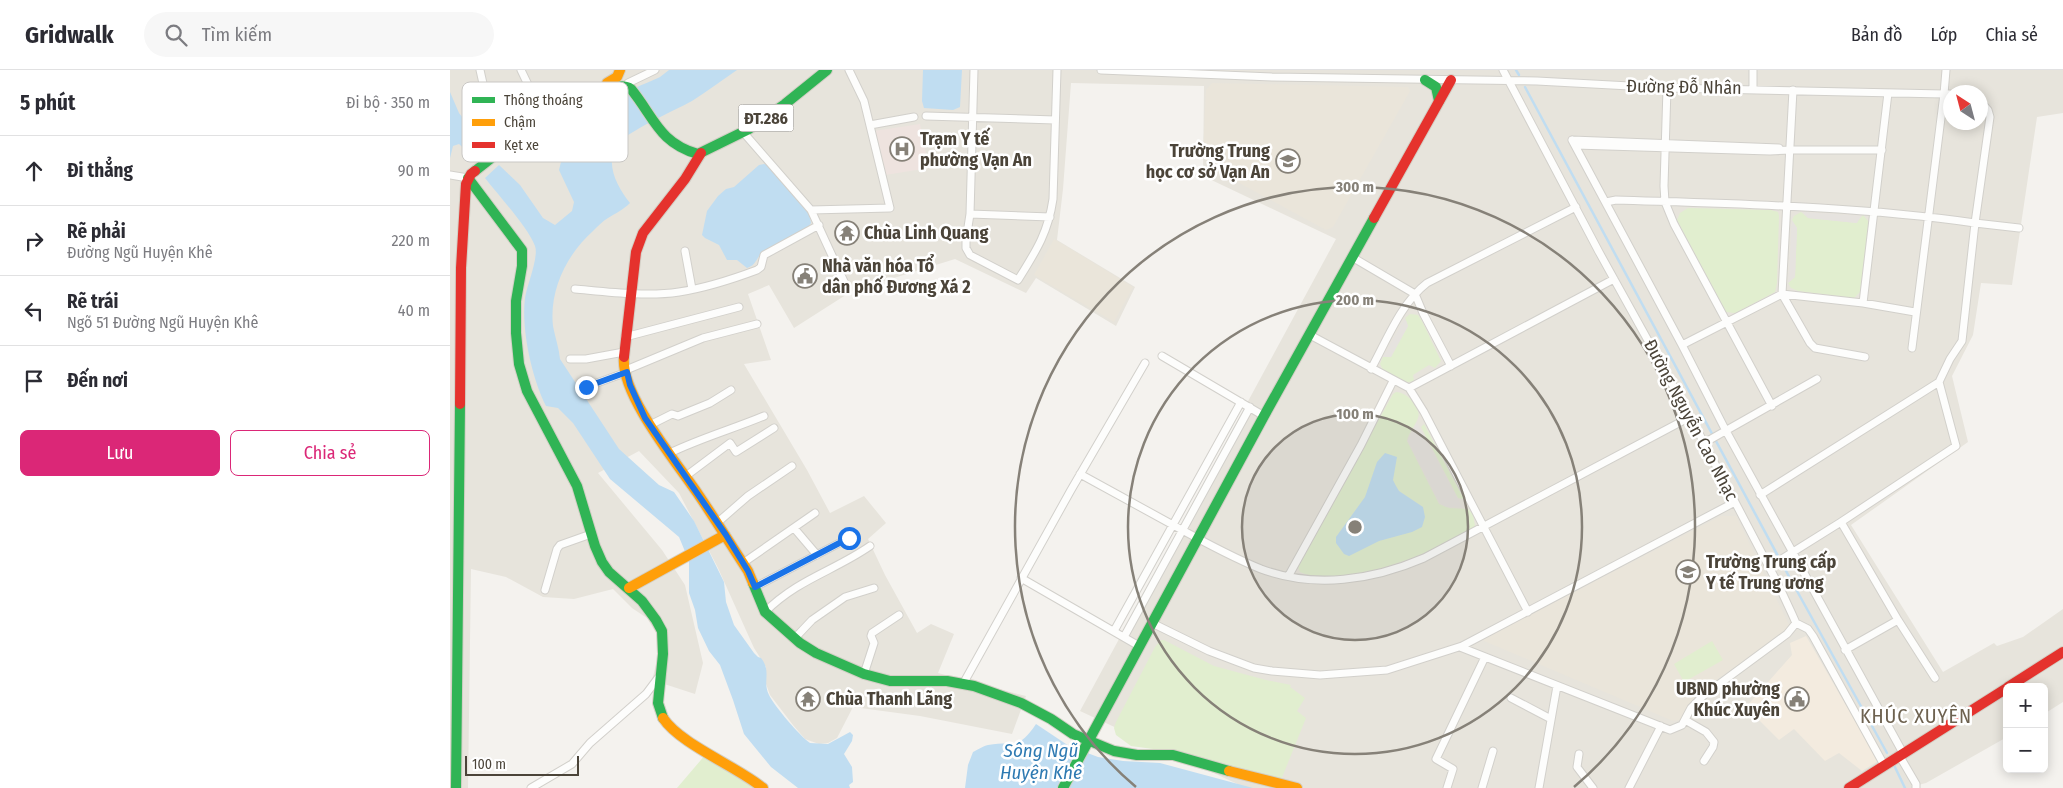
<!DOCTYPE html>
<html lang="vi">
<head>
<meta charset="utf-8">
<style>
  :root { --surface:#fff; --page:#f7f7f7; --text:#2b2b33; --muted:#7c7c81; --line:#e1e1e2; --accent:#db2777 }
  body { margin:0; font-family:"Fira Sans Condensed",sans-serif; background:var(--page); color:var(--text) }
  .controls { position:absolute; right:15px; bottom:15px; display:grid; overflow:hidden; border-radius:8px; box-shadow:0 2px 12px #0003 }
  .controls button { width:45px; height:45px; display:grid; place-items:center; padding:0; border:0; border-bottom:1px solid var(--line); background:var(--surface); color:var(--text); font:25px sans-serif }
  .compass { position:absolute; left:1493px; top:15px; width:45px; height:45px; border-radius:50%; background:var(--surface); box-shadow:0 2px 12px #0003; rotate:324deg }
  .scale { position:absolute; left:15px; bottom:12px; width:114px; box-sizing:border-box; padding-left:5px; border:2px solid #4b4439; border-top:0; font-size:14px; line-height:18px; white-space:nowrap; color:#4b4439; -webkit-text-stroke:4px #fff; paint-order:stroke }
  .stop { position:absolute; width:15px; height:15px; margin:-11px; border:4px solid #1a73e8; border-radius:50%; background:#fff }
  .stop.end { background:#1a73e8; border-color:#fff; box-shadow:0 1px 5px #0008 }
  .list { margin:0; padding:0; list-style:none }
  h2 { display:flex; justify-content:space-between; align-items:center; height:65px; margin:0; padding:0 20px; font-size:21px }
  h2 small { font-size:16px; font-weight:400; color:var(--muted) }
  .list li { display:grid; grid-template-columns:32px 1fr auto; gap:15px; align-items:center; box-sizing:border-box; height:70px; padding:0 20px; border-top:1px solid var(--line) }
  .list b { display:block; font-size:19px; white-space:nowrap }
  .list p { margin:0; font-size:16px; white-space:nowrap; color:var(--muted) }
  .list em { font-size:16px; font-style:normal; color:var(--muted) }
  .actions { display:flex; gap:10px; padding:15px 20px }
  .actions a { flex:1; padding:11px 0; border:1px solid var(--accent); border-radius:8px; text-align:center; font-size:18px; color:var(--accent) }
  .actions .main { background:var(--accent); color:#fff }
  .icon { flex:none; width:28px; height:28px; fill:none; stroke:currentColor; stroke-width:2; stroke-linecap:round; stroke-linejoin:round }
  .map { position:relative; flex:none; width:1613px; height:718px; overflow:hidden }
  header { display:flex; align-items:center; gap:30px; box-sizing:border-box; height:70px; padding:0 25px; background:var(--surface); border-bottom:1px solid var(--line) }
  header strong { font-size:24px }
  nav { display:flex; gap:28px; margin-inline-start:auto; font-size:18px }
  .search { width:350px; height:45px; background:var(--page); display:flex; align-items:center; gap:12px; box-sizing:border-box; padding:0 18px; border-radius:28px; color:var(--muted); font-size:19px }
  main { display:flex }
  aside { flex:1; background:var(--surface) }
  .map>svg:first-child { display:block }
</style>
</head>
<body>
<header>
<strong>Gridwalk</strong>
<div class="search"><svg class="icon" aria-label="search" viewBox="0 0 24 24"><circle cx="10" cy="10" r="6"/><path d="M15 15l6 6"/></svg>Tìm kiếm</div>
<nav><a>Bản đồ</a><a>Lớp</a><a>Chia sẻ</a></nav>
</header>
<main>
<aside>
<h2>5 phút<small>Đi bộ · 350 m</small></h2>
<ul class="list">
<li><svg class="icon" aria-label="ahead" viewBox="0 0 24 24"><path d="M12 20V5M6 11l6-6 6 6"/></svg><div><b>Đi thẳng</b></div><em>90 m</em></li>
<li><svg class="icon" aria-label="right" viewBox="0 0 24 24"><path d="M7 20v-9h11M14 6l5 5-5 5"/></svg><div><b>Rẽ phải</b><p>Đường Ngũ Huyện Khê</p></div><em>220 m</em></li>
<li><svg class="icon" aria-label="left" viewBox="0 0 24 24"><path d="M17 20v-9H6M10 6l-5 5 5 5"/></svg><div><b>Rẽ trái</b><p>Ngõ 51 Đường Ngũ Huyện Khê</p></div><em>40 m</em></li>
<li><svg class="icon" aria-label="arrive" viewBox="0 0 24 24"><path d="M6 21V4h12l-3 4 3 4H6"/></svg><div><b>Đến nơi</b></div></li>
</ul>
<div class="actions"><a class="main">Lưu</a><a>Chia sẻ</a></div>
</aside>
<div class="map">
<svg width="1613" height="718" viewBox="0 0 1613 718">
  <rect width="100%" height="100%" fill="#f4f2ee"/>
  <path fill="#e7e4dc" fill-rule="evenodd" d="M 0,0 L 1613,0 L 1613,43 L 1587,47 L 1562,215 L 1531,213 L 1523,265 L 1502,306 L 1518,372 L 1401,455 L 1493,602 L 1544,573 L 1547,576 L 1573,567 L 1613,539 L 1613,632 L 1594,644 L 1594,617 L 1557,617 L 1557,667 L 1476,713 L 1468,715 L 1467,718 L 796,718 L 630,641 L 886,169 L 753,106 L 754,16 L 621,13 L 613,119 L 607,170 L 685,217 L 666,256 L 586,208 L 576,223 L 505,189 L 402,221 L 344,258 L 319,215 L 298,224 L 321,290 L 294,294 L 357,400 L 380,443 L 414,426 L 436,453 L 418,469 L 435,505 L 467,563 L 481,554 L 504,564 L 488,603 L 576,626 L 562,664 L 470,646 L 403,637 L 387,668 L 378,673 L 369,674 L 355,669 L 343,655 L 320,625 L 315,611 L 316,597 L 304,578 L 268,498 L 229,423 L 189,381 L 148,403 L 212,480 L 235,515 L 253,593 L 245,624 L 202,610 L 209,584 L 206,563 L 197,548 L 182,538 L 163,519 L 124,529 L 93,527 L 56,507 L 21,499 L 18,718 L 0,718 ZM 1500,22 L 1530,22 L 1530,52 L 1500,52 Z"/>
  <path fill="#f3ebdf" d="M 1356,566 L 1428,691 L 1412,701 L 1389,683 L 1375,691 L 1344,659 L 1329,670 L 1296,637 L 1342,585 L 1340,573 Z"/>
  <path fill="#eae5da" d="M 762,13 L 958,17 L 960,21 L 883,157 L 876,160 L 760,97 L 753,85 L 756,20 Z
    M 604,169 L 683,217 L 664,252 L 584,205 Z
    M 1271,446 L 1286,446 L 1340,557 L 1338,561 L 1256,617 L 1245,627 L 1230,650 L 1223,651 L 1032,570 Z"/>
  <path fill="#eee3df" d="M 470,54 L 479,98 L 435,105 L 424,61 Z"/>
  <path fill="#e1eecf" d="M 1238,138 L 1321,140 L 1328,142 L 1329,146 L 1327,213 L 1325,222 L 1285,243 L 1276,242 L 1227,150 L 1230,143 Z
    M 1351,142 L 1358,148 L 1406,153 L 1413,145 L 1419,152 L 1410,222 L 1404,228 L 1348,221 L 1341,218 L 1338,213 L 1345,207 L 1347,158 L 1342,150 L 1344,146 Z
    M 960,244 L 968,245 L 972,251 L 991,291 L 985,298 L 979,295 L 963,305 L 964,311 L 956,313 L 933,300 L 930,294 L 933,287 L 941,287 L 958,256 L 955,248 Z
    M 946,322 C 956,322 972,337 968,348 C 965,356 959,362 957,371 L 989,434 L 999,438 L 1018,439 L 1023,444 L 1025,456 C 991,481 891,521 850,502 L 848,497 L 857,479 L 943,324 Z
    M 974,354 L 1014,429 L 1008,428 L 971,357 Z
    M 711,570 L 714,570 L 764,596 L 816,610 L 841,615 L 840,617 L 855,628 L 847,641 L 856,648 L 831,710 L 725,682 L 681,676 L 666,665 L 664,658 L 666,652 L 705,577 Z
    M 1262,571 L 1273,590 L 1234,612 L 1224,594 Z
    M 256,684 L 304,718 L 227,718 Z"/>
  <path fill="#e6e3df" d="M 1353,142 L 1411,146 L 1407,153 L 1358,148 Z
    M 1342,151 L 1347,158 L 1345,207 L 1338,213 Z
    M 955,248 L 958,256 L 941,287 L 933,287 Z
    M 967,353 L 1012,437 L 996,437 L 990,433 L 958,371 Z"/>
  <path fill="#c0ddf1" d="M 219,0 L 287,0 C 272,10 258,21 242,31 C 226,40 175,62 166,76 C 155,95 168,118 180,133 C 173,140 166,143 158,148 C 153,151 148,156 143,161 C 117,184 99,220 103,256 C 105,267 109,278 110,289 L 169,379 L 209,415 L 224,422 L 244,451 L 274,512 L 276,532 L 284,555 L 304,583 L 308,587 L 311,588 C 322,602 312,611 319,625 C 325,637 349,665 360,673 L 378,674 L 400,662 L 403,665 L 402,671 L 394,684 L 402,697 L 403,712 L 399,715 L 400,718 L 348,718 L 321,697 L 294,664 L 283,630 L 270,595 L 259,581 L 248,558 L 245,540 L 239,523 L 239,491 L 229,467 L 160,409 L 123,353 L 108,338 L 96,336 C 82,308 71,260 75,228 C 77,215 89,187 85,176 C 78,157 48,125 35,108 L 49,95 L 70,115 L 93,148 L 105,155 L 122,141 L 124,132 L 109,100 L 111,92 L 120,82 C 119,76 117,68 119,62 C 125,42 190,16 210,7 Z
    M 473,0 L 512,0 L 510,37 L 503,40 L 474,38 L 472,31 Z
    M 0,22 L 9,43 L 24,62 L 33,81 L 24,88 L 9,74 L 3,76 L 0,88 Z
    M 314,94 L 318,95 L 359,143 L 361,153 C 354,165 325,173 313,182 C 306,187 307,195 297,198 L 287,190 L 277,190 L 269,175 L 255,168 L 252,165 L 257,141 L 268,126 L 276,119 L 284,117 L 309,95 Z
    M 935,383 L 947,387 L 943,410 L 946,416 L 949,421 L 973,437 L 975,447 L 972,457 L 962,462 L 929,471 L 899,486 L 894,484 L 886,473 L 886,467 L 915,427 L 927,392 Z
    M 586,654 L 619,676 L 648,687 L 673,691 L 710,693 L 803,718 L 515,718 L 518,695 L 523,682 C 527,680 533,676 538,675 C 564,670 568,681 586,654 Z"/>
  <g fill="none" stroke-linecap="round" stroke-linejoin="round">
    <path stroke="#c0ddf1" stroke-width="2.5" d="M 1066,0 L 1069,5
      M 1075,17 L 1342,512 L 1437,683
      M 1443,693 L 1455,718"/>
    <g stroke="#d2d0cb" stroke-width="9">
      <path id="street" d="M 30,0 L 34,18 L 33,22 L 25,30 L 24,34 L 27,43 L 53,77
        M 71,0 L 93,46
        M 524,0 L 520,144 L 516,170 L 516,178 L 520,185 L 568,210 C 586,181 598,163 603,129 L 607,0
        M 651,0 L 822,7 L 1087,11 L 1217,18 L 1494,24 L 1496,0
        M 1053,0 L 1149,182 L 1242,350 L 1328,514 L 1342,544 L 1346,553 L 1358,559 L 1363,566 L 1434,695
        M 1303,0 L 1303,19
        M 178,13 L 205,0
        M 1217,18 L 1214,116 L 1215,132 L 1224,154 L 1322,336
        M 1343,20 L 1332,224 L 1360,273 L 1365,278 L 1415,287
        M 1530,31 L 1538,40 L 1540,47 L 1525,153 L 1569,158
        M 476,46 L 605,50
        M 420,55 L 464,47
        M 293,62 L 361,140 L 440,138 L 414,31 L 399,0
        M 1122,70 L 1232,275 L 1276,361 L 1453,683
        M 1122,70 L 1329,78
        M 1125,75 L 1320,81 L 1341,80 L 1432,80
        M 0,105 L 18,108
        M 1156,132 L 1166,130 C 1286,134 1406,136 1525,153 L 1512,271 L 1500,289 L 1489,312
        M 361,140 L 397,218
        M 520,144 L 600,147
        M 235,181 L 242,219
        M 902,187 L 965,224 L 973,243 L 1001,296
        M 125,219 C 158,222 197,227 229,222 C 255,218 283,209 307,200 L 311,197 L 314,185 L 369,155
        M 1413,233 L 1438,23
        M 860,265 L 959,318 L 974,342 L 1078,542
        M 175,267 L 289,237
        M 1232,275 L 1332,224 L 1413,233 L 1465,242
        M 1462,278 L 1494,24 L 1500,24
        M 712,286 L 814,346
        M 120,289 L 136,289 L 174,282
        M 921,299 C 937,270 951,233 977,213 L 1126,137
        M 176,300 L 253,268 L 307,254
        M 136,317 L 177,302
        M 959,318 L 1164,209
        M 200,355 L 222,344 L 228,346 L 260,333 L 281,320
        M 1254,373 L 1367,309
        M 220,383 C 251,368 283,359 314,346
        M 630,404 C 661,421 692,438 723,455 C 752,471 781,487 811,499 C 865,519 923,510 974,488 L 1240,347
        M 236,406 L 280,373 L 286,382 L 324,358
        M 1310,425 L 1489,312 L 1506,376 L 1391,452 L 1448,550 L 1485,608
        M 267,453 L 298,426 L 342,396
        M 344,458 L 367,485
        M 293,493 L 365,443
        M 1319,497 L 1391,452
        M 839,505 L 911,375 L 943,311
        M 571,508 L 689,576
        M 305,517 L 399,468
        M 95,520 L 107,479 L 110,475 L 141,464
        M 315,542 C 348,509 384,501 420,476
        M 702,553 L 759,581 L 804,598 L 822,601 L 870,605 L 937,600 L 1012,576 L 1285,432
        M 664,561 L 791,332
        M 674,567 L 800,337
        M 345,568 L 362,550 L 395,527 L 424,518
        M 1010,577 L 1220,660 L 1232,655 L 1241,638 L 1253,626 L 1337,564 L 1346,553
        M 1395,580 L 1448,550
        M 414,604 L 424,573 L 421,566 L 422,563 L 449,545
        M 513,614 L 621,420 L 695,293
        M 1061,628 L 1101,649
        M 1235,650 L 1256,662 L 1264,672 L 1263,677 L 1254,691
        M 1129,684 L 1127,697 L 1143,718
        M 1449,685 L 1466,714 L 1466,718
        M 81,718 L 122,694 L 140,673 L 196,624 L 208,608
        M 997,718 L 1003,699 L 986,689 L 1035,587
        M 1032,718 L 1043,681
        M 1089,718 L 1107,616
        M 1179,718 L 1211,656"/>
    </g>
    <g stroke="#d3cfc5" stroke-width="12">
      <path id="fast" d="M 975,10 L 986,17 L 989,31
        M 25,101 C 47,83 155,0 181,19 C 204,47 209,73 248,84 L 299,59 L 335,34 L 377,0
        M 18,108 L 72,180 L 72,196 L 66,231 L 66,263 L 69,294 L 77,321 L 127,416 L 145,476 L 152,492 L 159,502 L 192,531 L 206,550 L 212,561 L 213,584 L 208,633 L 213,648
        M 303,513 L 315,542 L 350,573 L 366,583 L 414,604 L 440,611 L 497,611 L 524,616 L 571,633 L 601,649 L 623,664 L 664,681 L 687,685 L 723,685 L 779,701
        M 6,718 L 10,334
        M 613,718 L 814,346 L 924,148"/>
    </g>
    <g stroke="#d3cfc5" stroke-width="12">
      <path id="slow" d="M 157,13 L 167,7 L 170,0
        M 174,287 C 170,324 227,393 248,424 C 265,449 281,475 298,501 L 303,513
        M 179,518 L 275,465
        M 213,648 C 230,674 286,696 313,718
        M 779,701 L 847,718"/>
    </g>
    <g stroke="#d3cfc5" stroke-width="12">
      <path id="jam" d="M 924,148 L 1001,10
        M 174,287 L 186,182 L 193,163 L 235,109 L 251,83
        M 10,334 L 11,198 L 16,114 L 21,104 L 25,101
        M 1558,617 L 1613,582
        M 1399,718 L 1557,618"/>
    </g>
    <use href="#street" stroke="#fdfdfc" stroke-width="7"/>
    <use href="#fast" stroke="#30b455" stroke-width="10"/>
    <use href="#slow" stroke="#ff9f0a" stroke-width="10"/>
    <use href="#jam" stroke="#e5322d" stroke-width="10"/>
  </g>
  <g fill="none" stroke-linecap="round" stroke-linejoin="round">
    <path stroke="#1a73e8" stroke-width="6" d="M 136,317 L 177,302 L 180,315 L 195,348 L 276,465 L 298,501 L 305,517 L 399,468"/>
  </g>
  <circle cx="905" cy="457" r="113" fill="#868178" fill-opacity=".12"/>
  <g fill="none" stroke="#868178" stroke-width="2.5">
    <circle cx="905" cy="457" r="113"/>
    <circle cx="905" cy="457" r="227"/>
    <path d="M686 717A340 340 0 1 1 1124 717"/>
  </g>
  <defs>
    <g id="hospital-ring" transform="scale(1.25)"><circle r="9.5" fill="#fff" stroke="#868178" stroke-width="1.5"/><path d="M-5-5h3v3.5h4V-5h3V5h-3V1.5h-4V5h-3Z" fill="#868178"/></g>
    <g id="school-ring" transform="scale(1.25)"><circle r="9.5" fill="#fff" stroke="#868178" stroke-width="1.5"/><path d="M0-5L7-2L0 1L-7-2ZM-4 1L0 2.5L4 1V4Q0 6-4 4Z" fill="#868178"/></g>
    <g id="temple-ring" transform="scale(1.25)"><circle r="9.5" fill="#fff" stroke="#868178" stroke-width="1.5"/><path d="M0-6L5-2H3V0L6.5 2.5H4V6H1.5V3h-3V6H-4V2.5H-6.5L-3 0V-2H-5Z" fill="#868178"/></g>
    <g id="civic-ring" transform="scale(1.25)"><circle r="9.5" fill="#fff" stroke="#868178" stroke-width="1.5"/><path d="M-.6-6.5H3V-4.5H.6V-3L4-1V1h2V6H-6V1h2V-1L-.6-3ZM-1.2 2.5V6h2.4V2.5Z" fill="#868178"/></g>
    <g id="university-ring" transform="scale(1.25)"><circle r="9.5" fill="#fff" stroke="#868178" stroke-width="1.5"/><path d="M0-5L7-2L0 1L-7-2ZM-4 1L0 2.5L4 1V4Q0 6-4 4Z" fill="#868178"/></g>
  </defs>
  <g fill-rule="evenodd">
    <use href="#hospital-ring" x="452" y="79"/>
    <use href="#school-ring" x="838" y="91"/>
    <use href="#temple-ring" x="397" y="163"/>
    <use href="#civic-ring" x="355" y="206"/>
    <use href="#university-ring" x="1238" y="502"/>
    <use href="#temple-ring" x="358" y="629"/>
    <use href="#civic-ring" x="1347" y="629"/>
  </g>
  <g text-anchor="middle" stroke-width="5" stroke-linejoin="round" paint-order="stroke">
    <rect fill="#fff" stroke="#817c74" stroke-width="1" x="288.5" y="34.5" width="55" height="27" rx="4"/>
    <g font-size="16" font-weight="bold" fill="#4b4439">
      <text x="316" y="54">ĐT.286</text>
    </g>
    <g font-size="18" fill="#4b4439" stroke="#fff">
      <text transform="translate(1234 17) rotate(1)" y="6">Đường Đỗ Nhân</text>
      <text transform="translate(1241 350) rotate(62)" y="6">Đường Nguyễn Cao Nhạc</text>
    </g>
    <g font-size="18" font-weight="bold" fill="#4b4439" stroke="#fff" text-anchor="start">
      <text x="470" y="75">Trạm Y tế<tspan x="470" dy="21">phường Vạn An</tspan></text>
      <text x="820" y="87" text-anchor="end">Trường Trung<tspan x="820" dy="21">học cơ sở Vạn An</tspan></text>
      <text x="414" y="169">Chùa Linh Quang</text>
      <text x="372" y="202">Nhà văn hóa Tổ<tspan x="372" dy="21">dân phố Đương Xá 2</tspan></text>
      <text x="1256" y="498">Trường Trung cấp<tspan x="1256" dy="21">Y tế Trung ương</tspan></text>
      <text x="1330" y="625" text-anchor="end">UBND phường<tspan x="1330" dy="21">Khúc Xuyên</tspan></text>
      <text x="376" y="635">Chùa Thanh Lãng</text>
    </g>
    <g font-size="19" font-style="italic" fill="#2e7ab2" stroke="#fff">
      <text x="591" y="687">Sông Ngũ<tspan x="591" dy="22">Huyện Khê</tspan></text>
    </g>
    <g font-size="20" letter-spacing="1" fill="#6e6250" stroke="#fff">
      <text x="1466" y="653">KHÚC XUYÊN</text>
    </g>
  </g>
  <rect x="12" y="12" width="166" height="80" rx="8" fill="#fff" stroke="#c9c7c4" stroke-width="1"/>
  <rect x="22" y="27" width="23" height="6" fill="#30b455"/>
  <rect x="22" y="49" width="23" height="7" fill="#ff9f0a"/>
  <rect x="22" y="72" width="23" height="6" fill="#e5322d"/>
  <g font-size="14" fill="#4b4439">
    <text x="54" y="35">Thông thoáng</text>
    <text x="54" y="57">Chậm</text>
    <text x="54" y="80">Kẹt xe</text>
  </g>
  <circle cx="905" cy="457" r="8" fill="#868178" stroke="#fff" stroke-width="2.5"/>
  <g font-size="15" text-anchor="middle" font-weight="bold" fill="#868178" stroke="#fff" stroke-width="5" stroke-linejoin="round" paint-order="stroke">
    <text x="905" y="122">300 m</text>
    <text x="905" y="235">200 m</text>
    <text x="905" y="349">100 m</text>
  </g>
</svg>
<div class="controls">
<button>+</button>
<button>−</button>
</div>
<svg class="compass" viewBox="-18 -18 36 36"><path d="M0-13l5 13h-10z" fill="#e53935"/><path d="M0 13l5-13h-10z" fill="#7c7c81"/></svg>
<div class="scale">100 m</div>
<div class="stop" style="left:399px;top:468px"></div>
<div class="stop end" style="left:136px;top:317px"></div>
</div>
</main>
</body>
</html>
